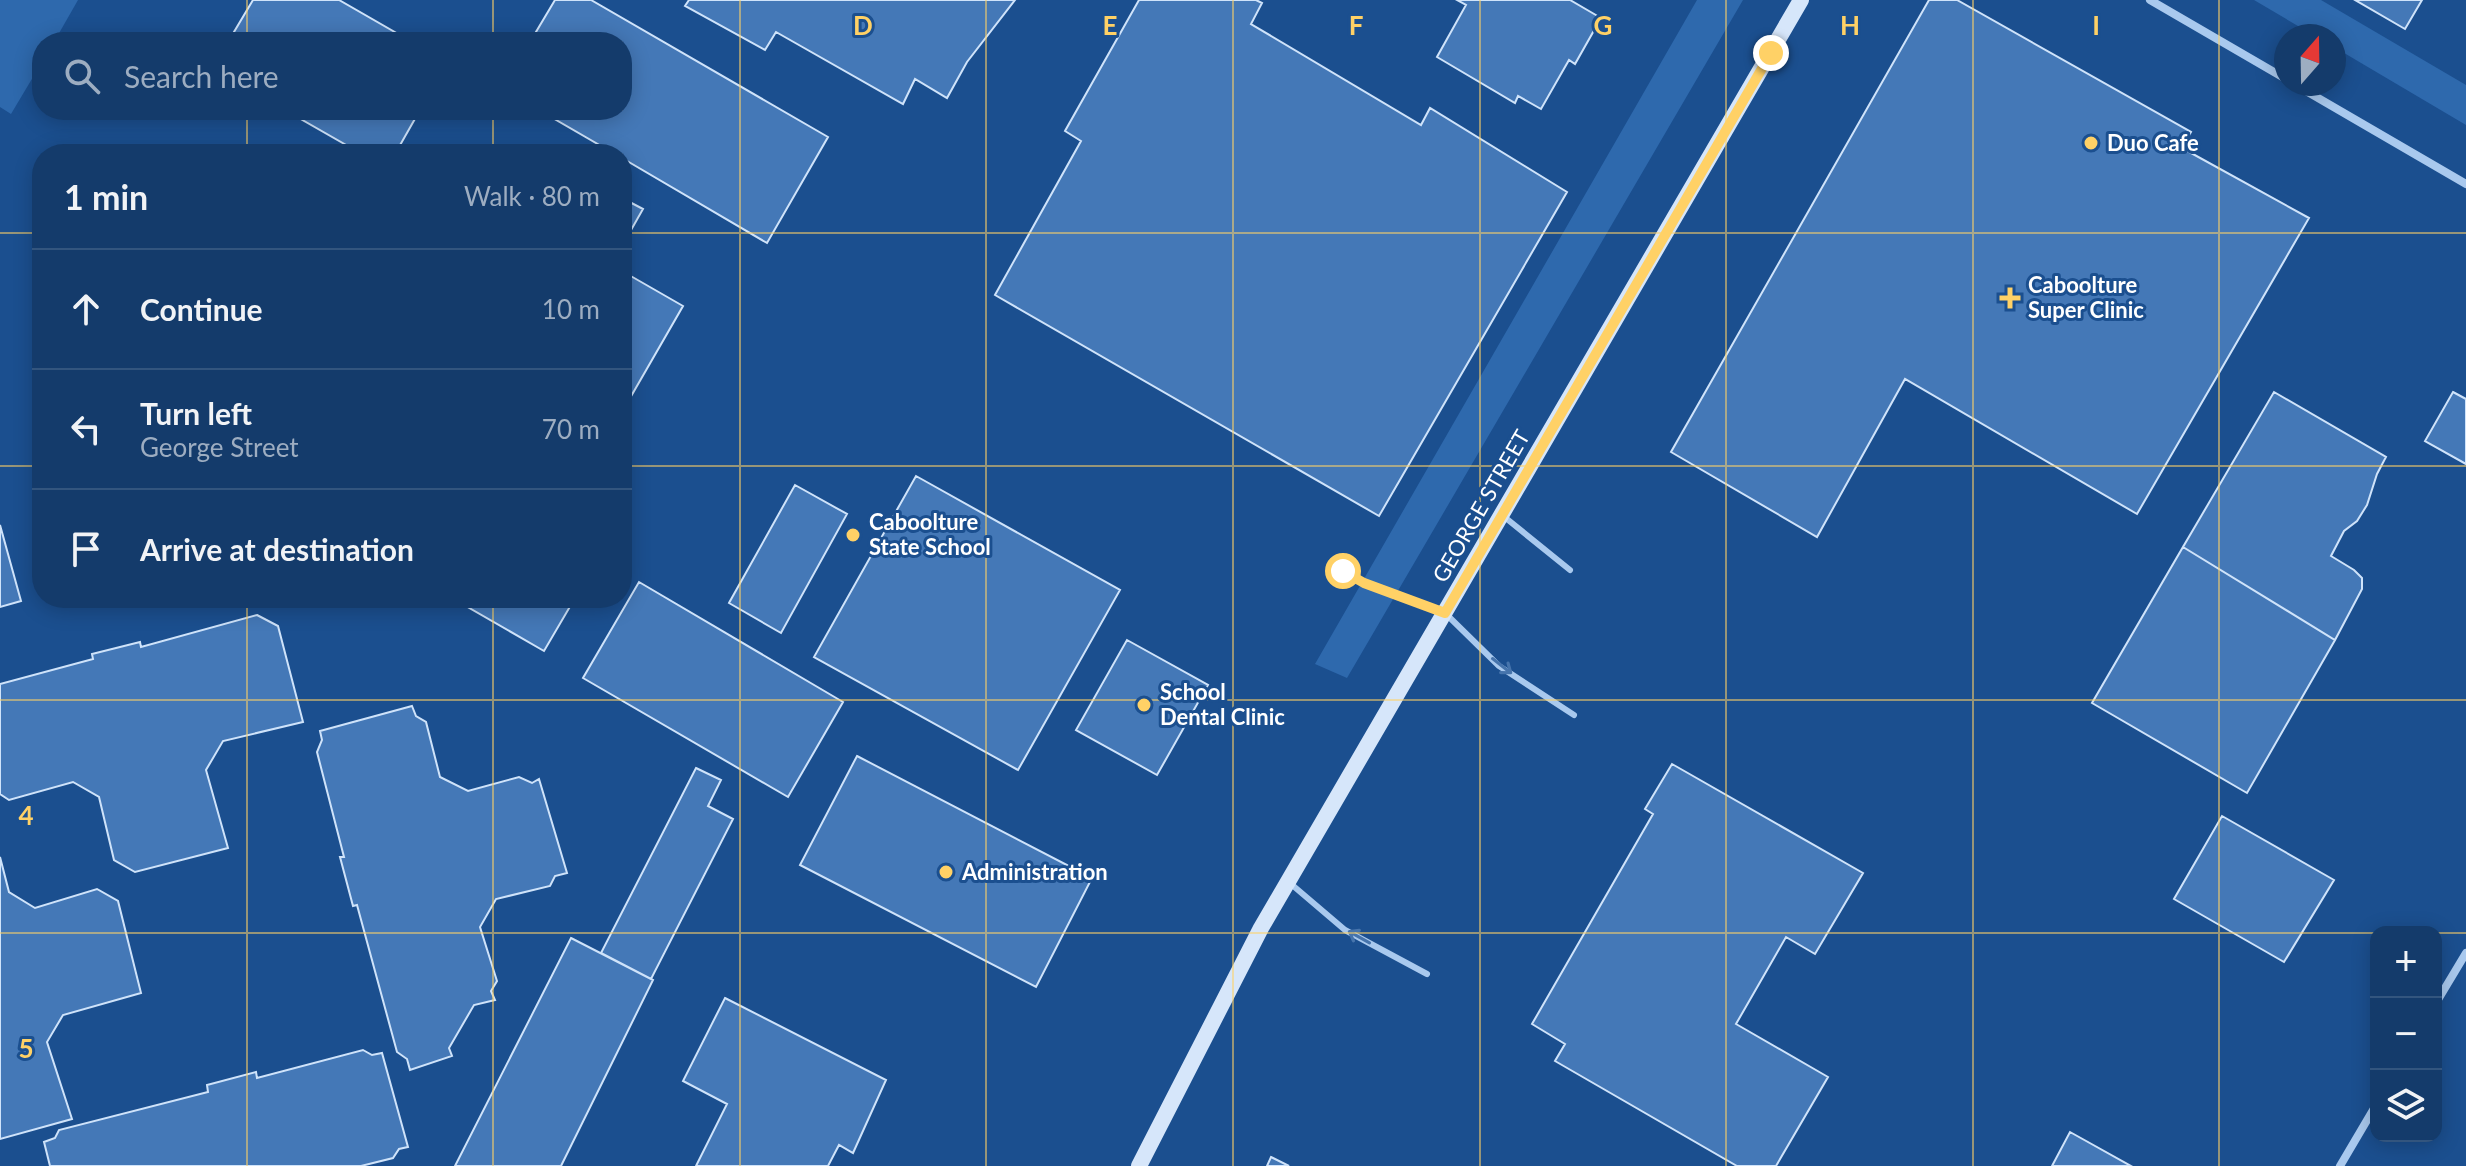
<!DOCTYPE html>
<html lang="en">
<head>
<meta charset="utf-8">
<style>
  :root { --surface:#143b6b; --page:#1d4271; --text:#f1f3f6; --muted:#9dadc1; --line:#33557e }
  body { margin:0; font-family:Lato,sans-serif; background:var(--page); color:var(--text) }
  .controls { position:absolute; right:24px; bottom:24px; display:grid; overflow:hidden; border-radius:16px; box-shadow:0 4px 20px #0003 }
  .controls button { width:72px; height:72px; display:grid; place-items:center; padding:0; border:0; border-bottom:2px solid var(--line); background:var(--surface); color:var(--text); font:40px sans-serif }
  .compass { position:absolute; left:2274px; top:24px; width:72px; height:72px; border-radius:50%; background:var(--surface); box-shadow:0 4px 20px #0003; rotate:20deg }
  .stop { position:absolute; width:24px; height:24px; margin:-18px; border:6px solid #ffd166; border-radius:50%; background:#fff }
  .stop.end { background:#ffd166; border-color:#fff; box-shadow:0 2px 8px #0008 }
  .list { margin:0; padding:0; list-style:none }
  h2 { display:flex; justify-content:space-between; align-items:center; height:104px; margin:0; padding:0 32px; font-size:34px }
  h2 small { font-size:26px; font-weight:400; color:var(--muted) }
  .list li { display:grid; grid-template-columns:52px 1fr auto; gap:24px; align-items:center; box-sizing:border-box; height:120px; padding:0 32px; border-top:2px solid var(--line) }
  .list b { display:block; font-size:30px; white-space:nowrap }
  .list p { margin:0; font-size:26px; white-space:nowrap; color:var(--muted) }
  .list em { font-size:26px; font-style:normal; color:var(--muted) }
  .icon { flex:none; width:44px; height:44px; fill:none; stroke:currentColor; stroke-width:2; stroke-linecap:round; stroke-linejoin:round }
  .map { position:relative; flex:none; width:2466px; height:1166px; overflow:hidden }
  .search { position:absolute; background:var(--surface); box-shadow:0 4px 20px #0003; left:32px; top:32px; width:600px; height:88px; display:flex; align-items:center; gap:20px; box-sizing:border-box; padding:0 28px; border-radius:32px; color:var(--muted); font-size:30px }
  .panel { position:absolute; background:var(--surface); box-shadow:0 4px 20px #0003; left:32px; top:144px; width:600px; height:464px; border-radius:32px }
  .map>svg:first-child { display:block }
</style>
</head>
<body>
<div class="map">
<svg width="2466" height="1166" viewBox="0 0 2466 1166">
  <rect width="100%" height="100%" fill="#1b4f8f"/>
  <path fill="#2e69ad" d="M 0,0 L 78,0 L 54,42 L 42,42 L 42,62 L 11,114 L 0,107 Z
    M 1697,0 L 1743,0 L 1347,678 L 1315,664 Z
    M 2254,0 L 2321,0 L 2466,85 L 2466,125 L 2334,47 L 2334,36 L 2315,36 Z"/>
  <path fill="#4478b7" stroke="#cfe3fa" stroke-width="2" d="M 253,0 L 339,0 L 412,42 L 228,42 Z
    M 555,0 L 591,0 L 828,137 L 767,243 L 622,158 L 622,154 L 615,154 L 539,110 L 622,110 L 622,42 L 530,42 Z
    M 689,0 L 1015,0 L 967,62 L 947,98 L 915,79 L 903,104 L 776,32 L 765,50 L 685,6 Z
    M 1139,0 L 1256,0 L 1262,3 L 1251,24 L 1421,125 L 1430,108 L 1567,192 L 1379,516 L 995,295 L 1081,141 L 1065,131 Z
    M 1457,0 L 1570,0 L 1601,18 L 1575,64 L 1569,60 L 1541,109 L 1518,96 L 1515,103 L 1437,57 L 1466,5 Z
    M 1929,0 L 1957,0 L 2191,132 L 2182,148 L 2309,218 L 2137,514 L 1905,379 L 1817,537 L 1671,452 Z
    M 2355,0 L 2422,0 L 2405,29 Z
    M 285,110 L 420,110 L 395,154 L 362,154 Z
    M 622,198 L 643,209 L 622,246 Z
    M 622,271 L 683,306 L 622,412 Z
    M 2274,392 L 2386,457 L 2377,474 L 2367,505 L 2357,521 L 2344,531 L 2331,556 L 2354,570 L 2362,578 L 2362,589 L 2335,640 L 2183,547 Z
    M 2453,392 L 2466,399 L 2466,464 L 2425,441 Z
    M 916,476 L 1120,590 L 1018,770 L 814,657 Z
    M 795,485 L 847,514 L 781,633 L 729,603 Z
    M 0,525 L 21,601 L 0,607 Z
    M 2183,547 L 2335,640 L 2247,793 L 2092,703 Z
    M 639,582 L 843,702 L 788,797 L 583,678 Z
    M 452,598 L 575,598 L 544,651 Z
    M 257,615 L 278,626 L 303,722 L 223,741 L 206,770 L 228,848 L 135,872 L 114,860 L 99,797 L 73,782 L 9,800 L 0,794 L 0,684 L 93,659 L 92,654 L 140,642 L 141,647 Z
    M 1127,640 L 1208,685 L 1157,775 L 1076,730 Z
    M 412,706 L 416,716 L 426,722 L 440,777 L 468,791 L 519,777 L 532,783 L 539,779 L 567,873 L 555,876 L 550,886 L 496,899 L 480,927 L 497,981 L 491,991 L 495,1000 L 474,1005 L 449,1048 L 452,1056 L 410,1070 L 407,1059 L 397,1052 L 357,905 L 353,906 L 340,857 L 344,857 L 317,752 L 322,740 L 320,731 Z
    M 857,756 L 1092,878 L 1036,987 L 800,865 Z
    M 1672,764 L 1863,873 L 1815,954 L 1786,937 L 1736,1024 L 1828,1077 L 1776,1166 L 1737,1166 L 1555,1061 L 1565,1044 L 1532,1024 L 1653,814 L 1645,809 Z
    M 696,768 L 721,780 L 708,806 L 733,819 L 651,979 L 601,953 Z
    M 2222,816 L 2334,880 L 2284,962 L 2174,899 Z
    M 0,857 L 9,892 L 35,908 L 97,889 L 118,901 L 141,993 L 63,1015 L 47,1042 L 72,1119 L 0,1139 Z
    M 571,938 L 653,980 L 561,1166 L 455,1166 Z
    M 725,998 L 886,1080 L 853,1153 L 839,1145 L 828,1166 L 696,1166 L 727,1104 L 683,1081 Z
    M 363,1050 L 372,1055 L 382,1053 L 408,1147 L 399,1149 L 393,1158 L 361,1166 L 50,1166 L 44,1142 L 55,1138 L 59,1130 L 208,1092 L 207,1085 L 256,1072 L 257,1078 Z
    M 2070,1132 L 2131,1166 L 2052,1166 Z
    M 1271,1157 L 1289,1166 L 1267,1166 Z"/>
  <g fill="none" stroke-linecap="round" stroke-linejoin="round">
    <path stroke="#a9c9ee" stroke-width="6" d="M 1502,515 L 1570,570
      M 1343,571 L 1364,583 L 1445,613 L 1499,666 L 1574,715
      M 1291,884 L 1345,930 L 1427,974"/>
    <path stroke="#a9c9ee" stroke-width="8" d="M 2150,0 L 2286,79
      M 2294,84 L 2466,184
      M 2436,1003 L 2466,953
      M 2340,1166 L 2376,1105"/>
    <path stroke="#d6e6fa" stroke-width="16" d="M 1139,1166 L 1261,928 L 1801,0"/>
  </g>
  <defs><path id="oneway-shaft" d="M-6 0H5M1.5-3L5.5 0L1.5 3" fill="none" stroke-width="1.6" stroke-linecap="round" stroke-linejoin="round" transform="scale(2)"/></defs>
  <g stroke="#4674ac">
    <use href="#oneway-shaft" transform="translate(1502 666) rotate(38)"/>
    <use href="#oneway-shaft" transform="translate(1359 937) rotate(-151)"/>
  </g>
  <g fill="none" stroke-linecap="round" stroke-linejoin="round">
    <path stroke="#ffd166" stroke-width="10" d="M 1343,571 L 1364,583 L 1445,613 L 1771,53"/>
  </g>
  <path fill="none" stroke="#ffd166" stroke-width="2" stroke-opacity="0.55" d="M 247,0 L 247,42M 493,0 L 493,42M 740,0 L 740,1166M 986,0 L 986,1166M 1233,0 L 1233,1166M 1480,0 L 1480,1166M 1726,0 L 1726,1166M 1973,0 L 1973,1166M 2219,0 L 2219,1166M 247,110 L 247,154M 493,110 L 493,154M 0,233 L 42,233M 622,233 L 2466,233M 0,466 L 42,466M 622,466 L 2466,466M 247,598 L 247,1166M 493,598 L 493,1166M 0,700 L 2466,700M 0,933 L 2376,933M 2436,933 L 2466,933"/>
  <g fill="#ffd166" stroke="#1b4f8f" stroke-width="3">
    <circle cx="2091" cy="143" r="8"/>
    <path d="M2006 286h8v8h8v8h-8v8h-8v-8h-8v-8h8z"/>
    <circle cx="853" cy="535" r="8"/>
    <circle cx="1144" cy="705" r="8"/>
    <circle cx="946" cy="872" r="8"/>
  </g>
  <g text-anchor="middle" stroke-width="6" stroke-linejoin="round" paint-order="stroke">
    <g font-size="22" font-weight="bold" fill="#fff" stroke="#1b4f8f" text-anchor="start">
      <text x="2107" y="151">Duo Cafe</text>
      <text x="2028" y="293">Caboolture<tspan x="2028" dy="25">Super Clinic</tspan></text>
      <text x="869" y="530">Caboolture<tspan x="869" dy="25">State School</tspan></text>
      <text x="1160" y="700">School<tspan x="1160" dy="25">Dental Clinic</tspan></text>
      <text x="962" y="880">Administration</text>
    </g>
    <g font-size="22" fill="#fff" stroke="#1b4f8f">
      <text transform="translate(1481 506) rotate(-60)" y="8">GEORGE STREET</text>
    </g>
  </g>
  <g font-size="26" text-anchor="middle" font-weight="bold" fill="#ffd166" stroke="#1b4f8f" stroke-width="6" stroke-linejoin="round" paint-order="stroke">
    <text x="863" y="35">D</text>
    <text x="1110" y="35">E</text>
    <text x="1356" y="35">F</text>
    <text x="1603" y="35">G</text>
    <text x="1850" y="35">H</text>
    <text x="2096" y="35">I</text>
    <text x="26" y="825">4</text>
    <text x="26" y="1058">5</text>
  </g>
</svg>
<div class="controls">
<button>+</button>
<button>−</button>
<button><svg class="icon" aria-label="layers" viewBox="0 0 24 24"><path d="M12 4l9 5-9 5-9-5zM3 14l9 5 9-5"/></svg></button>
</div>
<svg class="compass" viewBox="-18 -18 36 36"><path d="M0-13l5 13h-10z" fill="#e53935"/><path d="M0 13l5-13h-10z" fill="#9dadc1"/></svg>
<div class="stop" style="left:1343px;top:571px"></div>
<div class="stop end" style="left:1771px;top:53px"></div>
<div class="search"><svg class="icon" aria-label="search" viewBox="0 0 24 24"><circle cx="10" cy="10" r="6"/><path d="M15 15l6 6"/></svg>Search here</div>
<section class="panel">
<h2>1 min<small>Walk · 80 m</small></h2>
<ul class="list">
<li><svg class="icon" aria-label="ahead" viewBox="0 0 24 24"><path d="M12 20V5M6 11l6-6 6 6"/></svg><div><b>Continue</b></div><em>10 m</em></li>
<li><svg class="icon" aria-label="left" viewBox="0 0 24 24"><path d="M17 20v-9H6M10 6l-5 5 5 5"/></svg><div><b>Turn left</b><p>George Street</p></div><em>70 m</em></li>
<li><svg class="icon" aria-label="arrive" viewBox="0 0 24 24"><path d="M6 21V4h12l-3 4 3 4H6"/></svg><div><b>Arrive at destination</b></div></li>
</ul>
</section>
</div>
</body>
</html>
